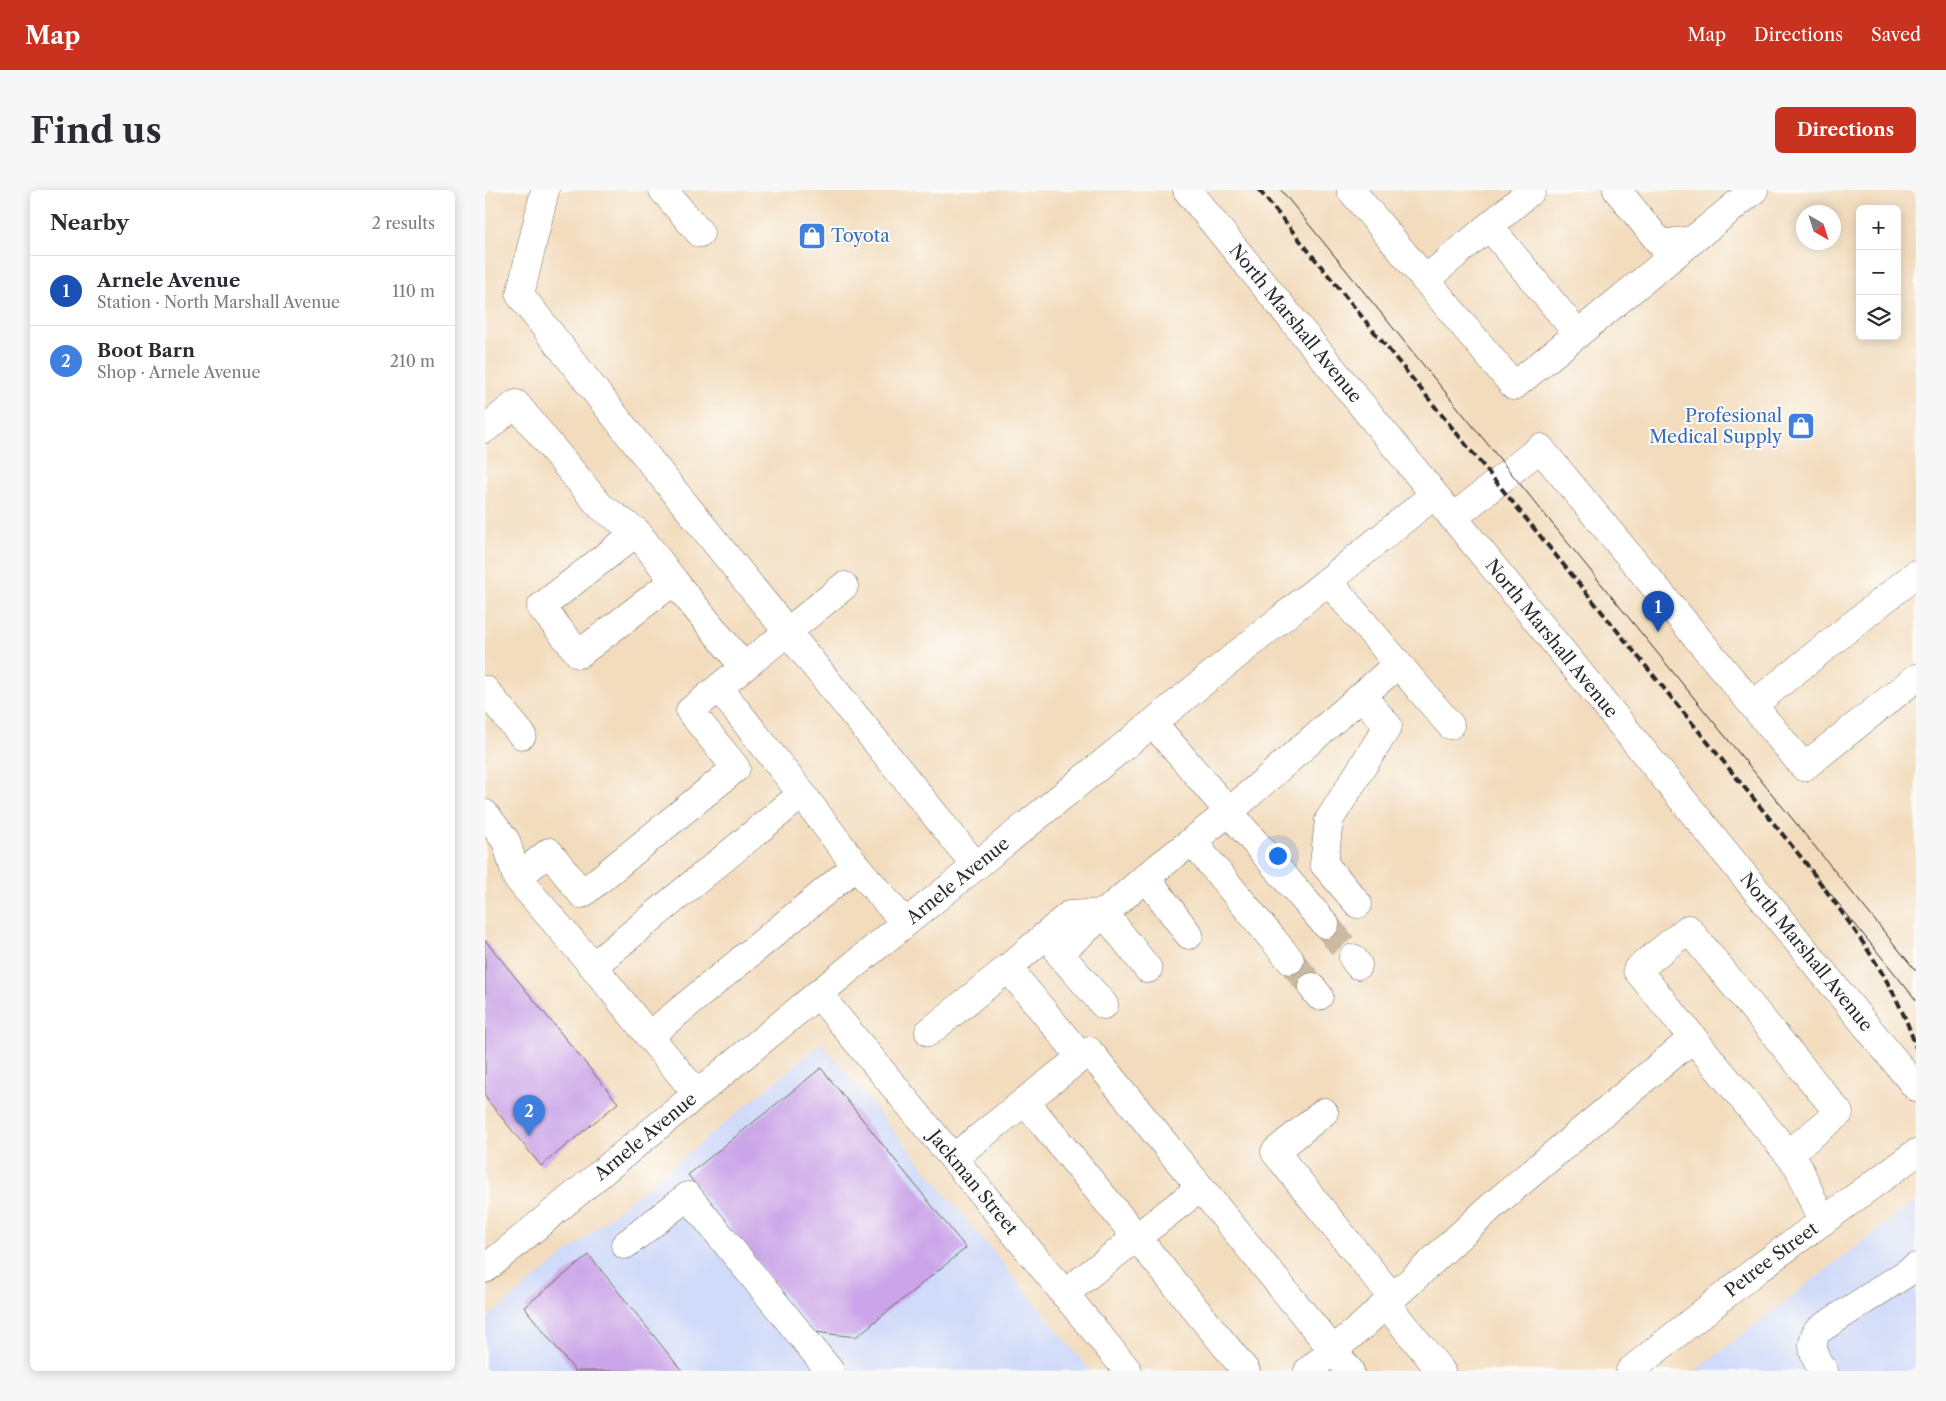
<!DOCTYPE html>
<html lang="en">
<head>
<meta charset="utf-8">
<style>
  :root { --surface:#fff; --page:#f7f7f7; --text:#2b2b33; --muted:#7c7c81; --line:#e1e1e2; --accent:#c8321e }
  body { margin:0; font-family:"Libre Caslon Text",serif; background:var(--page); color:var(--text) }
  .controls { position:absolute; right:15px; top:15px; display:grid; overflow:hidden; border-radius:8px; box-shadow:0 2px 12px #0003 }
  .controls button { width:45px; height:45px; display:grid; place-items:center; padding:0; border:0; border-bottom:1px solid var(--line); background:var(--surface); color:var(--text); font:25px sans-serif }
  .compass { position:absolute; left:1311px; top:15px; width:45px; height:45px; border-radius:50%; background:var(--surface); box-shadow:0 2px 12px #0003; rotate:141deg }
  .you { position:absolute; left:792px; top:665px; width:18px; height:18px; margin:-12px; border:4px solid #fff; border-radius:50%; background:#1a73e8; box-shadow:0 0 0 8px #1a73e833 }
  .badge { display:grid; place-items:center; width:32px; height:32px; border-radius:50%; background:var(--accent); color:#fff; font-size:16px; font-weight:700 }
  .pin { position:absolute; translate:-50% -41px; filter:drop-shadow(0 1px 2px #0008) }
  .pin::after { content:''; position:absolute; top:26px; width:18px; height:15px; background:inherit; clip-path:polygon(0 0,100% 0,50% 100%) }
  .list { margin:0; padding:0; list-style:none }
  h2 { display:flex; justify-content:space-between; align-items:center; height:65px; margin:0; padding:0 20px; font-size:21px }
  h2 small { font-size:16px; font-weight:400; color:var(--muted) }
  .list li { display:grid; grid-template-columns:32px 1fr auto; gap:15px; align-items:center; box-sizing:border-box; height:70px; padding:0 20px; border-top:1px solid var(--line) }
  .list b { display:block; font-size:19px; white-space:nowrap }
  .list p { margin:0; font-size:16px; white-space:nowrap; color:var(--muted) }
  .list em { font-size:16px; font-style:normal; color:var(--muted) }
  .icon { flex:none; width:28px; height:28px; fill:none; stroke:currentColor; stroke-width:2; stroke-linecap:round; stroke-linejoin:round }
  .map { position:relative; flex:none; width:1431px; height:1181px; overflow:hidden; border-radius:8px }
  header { display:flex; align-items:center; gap:30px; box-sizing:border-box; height:70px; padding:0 25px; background:var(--accent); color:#fff }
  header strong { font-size:24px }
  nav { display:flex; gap:28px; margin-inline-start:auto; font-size:18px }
  .intro { display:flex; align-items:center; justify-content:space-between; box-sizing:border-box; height:120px; padding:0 30px }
  h1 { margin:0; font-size:35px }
  .button { padding:12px 22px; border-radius:8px; background:var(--accent); color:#fff; font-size:18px; font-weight:700 }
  main { display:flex; gap:30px; padding:0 30px }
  aside { flex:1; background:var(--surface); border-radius:8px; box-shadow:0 2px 12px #0003 }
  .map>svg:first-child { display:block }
</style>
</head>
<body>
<header>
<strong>Map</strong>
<nav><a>Map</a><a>Directions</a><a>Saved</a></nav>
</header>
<div class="intro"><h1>Find us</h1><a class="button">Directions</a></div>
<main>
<aside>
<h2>Nearby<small>2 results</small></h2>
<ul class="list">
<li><span class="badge" style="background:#1a4fb4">1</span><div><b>Arnele Avenue</b><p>Station · North Marshall Avenue</p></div><em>110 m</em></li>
<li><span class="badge" style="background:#3f7fe0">2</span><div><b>Boot Barn</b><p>Shop · Arnele Avenue</p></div><em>210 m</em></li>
</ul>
</aside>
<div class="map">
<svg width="1431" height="1181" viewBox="0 0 1431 1181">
  <rect width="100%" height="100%" fill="#fdfcf7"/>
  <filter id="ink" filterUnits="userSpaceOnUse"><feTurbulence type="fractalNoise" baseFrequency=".02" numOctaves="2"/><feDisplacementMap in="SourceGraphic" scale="10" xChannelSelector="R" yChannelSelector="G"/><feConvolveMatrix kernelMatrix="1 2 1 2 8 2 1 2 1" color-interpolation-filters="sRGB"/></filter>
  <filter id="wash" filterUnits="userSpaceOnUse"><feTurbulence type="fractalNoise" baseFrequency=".0096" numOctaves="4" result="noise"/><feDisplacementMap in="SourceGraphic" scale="20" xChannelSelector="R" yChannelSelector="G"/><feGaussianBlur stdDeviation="1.12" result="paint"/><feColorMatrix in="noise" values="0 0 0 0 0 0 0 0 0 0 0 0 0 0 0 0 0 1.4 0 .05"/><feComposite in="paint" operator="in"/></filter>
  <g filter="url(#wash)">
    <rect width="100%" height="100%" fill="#f3dcbd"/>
    <path fill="#d0daf9" d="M 337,853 L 606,1181 L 0,1181 L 0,1130 Z
      M 1429,1012 L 1431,1013 L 1431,1181 L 1210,1181 Z"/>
    <g id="blocks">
      <path fill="#cba5e9" d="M 0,750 L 133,913 L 56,976 L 0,907 Z
        M 336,878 L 481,1058 L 371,1147 L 330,1142 L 203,985 Z
        M 104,1065 L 197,1181 L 90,1181 L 39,1117 Z"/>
    </g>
  </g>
  <g filter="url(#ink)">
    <use href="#blocks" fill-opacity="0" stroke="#71695e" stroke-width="1"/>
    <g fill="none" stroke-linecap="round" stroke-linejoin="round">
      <path stroke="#cbb9a0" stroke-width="28" stroke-dasharray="28 14" stroke-linecap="butt" d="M 840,734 L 868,768
        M 805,770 L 827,797"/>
      <g stroke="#71695e" stroke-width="29">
        <g id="minor">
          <path d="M 60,0 L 35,105 L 169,276 L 491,676"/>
          <path d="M 178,0 L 215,43"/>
          <path d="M 866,0 L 1029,196 L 1208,50"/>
          <path d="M 1132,0 L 1176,54 L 1208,50 L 1269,0"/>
          <path d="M 1004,36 L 1093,144"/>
          <path d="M 940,90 L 1047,0"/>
          <path d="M 0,239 L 31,214 L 115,316 L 152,342 L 189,391 L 259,477"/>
          <path d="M 968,328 L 1055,258 L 1319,577 L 1431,488"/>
          <path d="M 152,342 L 56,417 L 94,464 L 189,391"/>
          <path d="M 843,391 L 965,535"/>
          <path d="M 234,498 L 317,604"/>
          <path d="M 0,500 L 37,545"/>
          <path d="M 1268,515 L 1431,384"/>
          <path d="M 668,533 L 744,622 L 913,474"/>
          <path d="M 0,624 L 21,651 L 32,688 L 108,776"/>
          <path d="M 707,651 L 805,770"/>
          <path d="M 371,676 L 164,846 L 108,776 L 317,604 L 371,676 L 420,733"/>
          <path d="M 661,687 L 704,745"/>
          <path d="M 32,688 L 64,662 L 97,704 L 251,578 L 205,521 L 359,396"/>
          <path d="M 873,714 L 839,674 L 844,630 L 903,536 L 877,506"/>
          <path d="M 868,768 L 873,775"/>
          <path d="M 523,778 L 584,725 L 619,723 L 663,779"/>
          <path d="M 827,797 L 834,806"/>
          <path id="s1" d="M 333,804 L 643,1181"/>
          <path d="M 619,815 L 574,763 L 661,687 L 744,622 L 840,734"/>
          <path d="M 444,842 L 523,778 L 596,867"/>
          <path d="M 164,846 L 212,904"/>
          <path d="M 540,911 L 761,1181"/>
          <path d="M 839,922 L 790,962 L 908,1108"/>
          <path d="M 1303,964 L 1354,923 L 1203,739 L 1152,780 L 1313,976 L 1337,1032"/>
          <path d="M 468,968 L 604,861 L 865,1181"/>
          <path d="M 140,1055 L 203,1006 L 345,1181"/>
          <path id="s2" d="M 0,1079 L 333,804 L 949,305"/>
          <path d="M 579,1104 L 715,998"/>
          <path d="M 901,1114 L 956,1181"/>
          <path d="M 823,1181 L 876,1137 L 1007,1016 L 1208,848"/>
          <path id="s3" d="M 1145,1181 L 1274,1078 L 1431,963"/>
          <path d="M 1339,1181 C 1329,1169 1324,1156 1332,1141 L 1431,1077"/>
        </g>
      </g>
      <g stroke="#71695e" stroke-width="29">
        <g id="major">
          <path id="s4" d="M 702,0 L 1431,897"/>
        </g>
      </g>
      <use href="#minor" stroke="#fff" stroke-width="28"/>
      <use href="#major" stroke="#fff" stroke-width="28"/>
      <path stroke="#2b2b2b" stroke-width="1" d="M 796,0 L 1431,781
        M 1320,672 L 1431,810"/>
      <path stroke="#2b2b2b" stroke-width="4" stroke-dasharray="8 4" stroke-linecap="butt" d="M 774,0 L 1320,672 C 1362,730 1410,789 1431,858"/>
    </g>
  </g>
  <defs>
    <g id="shop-square" transform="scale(1.4375)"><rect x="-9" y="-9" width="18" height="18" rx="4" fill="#3f7fe0" stroke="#fdfcf7"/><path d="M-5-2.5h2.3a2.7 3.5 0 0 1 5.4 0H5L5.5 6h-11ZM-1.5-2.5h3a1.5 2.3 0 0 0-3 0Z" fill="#fff"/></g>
  </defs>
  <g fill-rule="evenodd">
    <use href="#shop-square" x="327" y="46"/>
    <use href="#shop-square" x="1316" y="236"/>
  </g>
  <g text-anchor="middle" stroke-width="4" stroke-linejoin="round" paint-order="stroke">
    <g font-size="18" fill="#366cbe" stroke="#fdfcf7" text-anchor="start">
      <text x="346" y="52">Toyota</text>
      <text x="1297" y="232" text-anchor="end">Profesional<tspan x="1297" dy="21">Medical Supply</tspan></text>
    </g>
    <g font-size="18" fill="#2b2b2b" stroke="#fdfcf7">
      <text dy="6" stroke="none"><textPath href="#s4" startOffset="172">North Marshall Avenue</textPath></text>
      <text dy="6" stroke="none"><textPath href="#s4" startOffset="578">North Marshall Avenue</textPath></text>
      <text dy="6" stroke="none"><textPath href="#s2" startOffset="612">Arnele Avenue</textPath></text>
      <text dy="6" stroke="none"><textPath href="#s4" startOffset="982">North Marshall Avenue</textPath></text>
      <text dy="6" stroke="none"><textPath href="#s2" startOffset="208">Arnele Avenue</textPath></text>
      <text dy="6" stroke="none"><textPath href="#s1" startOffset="244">Jackman Street</textPath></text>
      <text dy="6" stroke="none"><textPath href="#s3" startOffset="180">Petree Street</textPath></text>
    </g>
  </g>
</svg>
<div class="controls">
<button>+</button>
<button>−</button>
<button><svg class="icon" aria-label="layers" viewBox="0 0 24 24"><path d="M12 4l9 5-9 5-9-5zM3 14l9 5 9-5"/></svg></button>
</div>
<svg class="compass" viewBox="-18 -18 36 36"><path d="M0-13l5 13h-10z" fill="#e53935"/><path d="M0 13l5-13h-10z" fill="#7c7c81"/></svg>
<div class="you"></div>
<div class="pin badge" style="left:1173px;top:442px;background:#1a4fb4">1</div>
<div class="pin badge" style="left:44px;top:946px;background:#3f7fe0">2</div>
</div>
</main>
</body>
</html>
